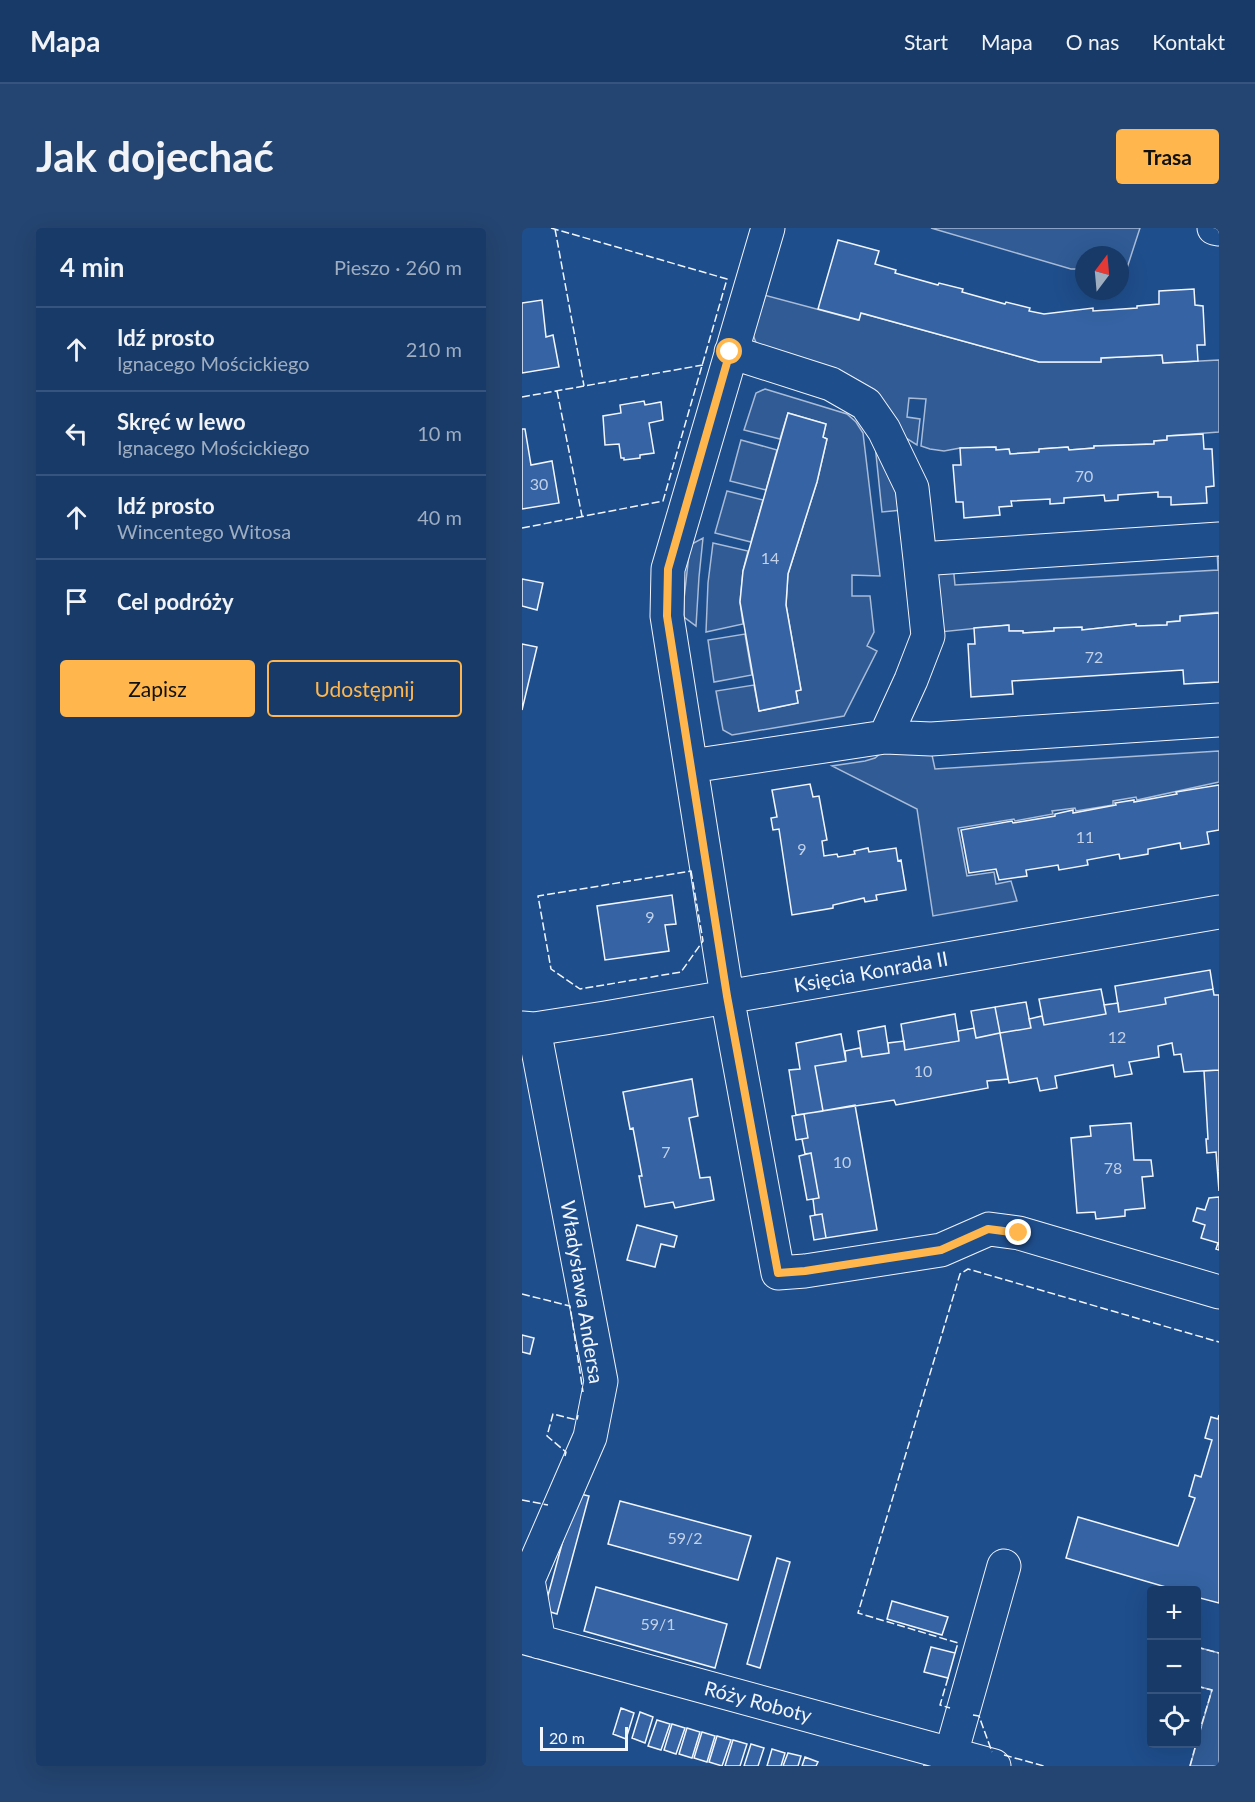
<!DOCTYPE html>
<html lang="pl">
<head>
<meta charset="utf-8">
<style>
  :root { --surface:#173a69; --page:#244571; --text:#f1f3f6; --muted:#9eadc0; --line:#36547d; --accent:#ffb74d }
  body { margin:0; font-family:Lato,sans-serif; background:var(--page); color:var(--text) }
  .controls { position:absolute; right:18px; bottom:18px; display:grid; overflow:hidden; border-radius:6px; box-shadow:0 6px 24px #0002 }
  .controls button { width:54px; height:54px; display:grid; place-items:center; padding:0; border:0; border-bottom:2px solid var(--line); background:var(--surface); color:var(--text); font:30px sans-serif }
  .compass { position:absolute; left:553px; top:18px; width:54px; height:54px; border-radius:50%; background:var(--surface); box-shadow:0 6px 24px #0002; rotate:16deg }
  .scale { position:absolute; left:18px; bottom:15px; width:88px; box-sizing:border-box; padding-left:6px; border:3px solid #f2f6ff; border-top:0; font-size:16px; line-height:21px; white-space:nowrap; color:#f2f6ff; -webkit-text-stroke:4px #1f4e8c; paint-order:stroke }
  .stop { position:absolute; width:18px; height:18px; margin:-14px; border:4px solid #ffb74d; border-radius:50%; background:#fff }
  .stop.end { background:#ffb74d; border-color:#fff; box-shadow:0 2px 6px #0008 }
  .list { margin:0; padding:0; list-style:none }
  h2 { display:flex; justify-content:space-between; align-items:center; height:78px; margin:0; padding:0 24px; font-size:26px }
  h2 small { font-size:20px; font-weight:400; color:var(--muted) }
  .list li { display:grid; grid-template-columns:39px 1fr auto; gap:18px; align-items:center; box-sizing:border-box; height:84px; padding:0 24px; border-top:2px solid var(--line) }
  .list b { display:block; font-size:22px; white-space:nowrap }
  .list p { margin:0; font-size:20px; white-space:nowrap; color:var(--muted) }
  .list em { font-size:20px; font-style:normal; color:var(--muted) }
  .actions { display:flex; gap:12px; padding:18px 24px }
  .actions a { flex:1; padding:14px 0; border:2px solid var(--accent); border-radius:6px; text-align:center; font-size:21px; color:var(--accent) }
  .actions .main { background:var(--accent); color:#111 }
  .icon { flex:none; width:33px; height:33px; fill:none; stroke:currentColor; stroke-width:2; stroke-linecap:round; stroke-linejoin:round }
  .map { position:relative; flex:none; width:697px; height:1538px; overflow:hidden; border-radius:6px }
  header { display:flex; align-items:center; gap:36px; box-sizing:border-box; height:84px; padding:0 30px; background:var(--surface); border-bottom:2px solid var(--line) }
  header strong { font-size:28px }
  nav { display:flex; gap:33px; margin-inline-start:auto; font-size:21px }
  .intro { display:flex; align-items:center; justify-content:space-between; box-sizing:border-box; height:144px; padding:0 36px }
  h1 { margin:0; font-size:42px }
  .button { padding:15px 27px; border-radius:6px; background:var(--accent); color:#111; font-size:21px; font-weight:700 }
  main { display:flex; gap:36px; padding:0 36px }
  aside { flex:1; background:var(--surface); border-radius:6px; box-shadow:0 6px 24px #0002 }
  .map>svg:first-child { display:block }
</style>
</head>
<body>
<header>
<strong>Mapa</strong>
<nav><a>Start</a><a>Mapa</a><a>O nas</a><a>Kontakt</a></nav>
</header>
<div class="intro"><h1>Jak dojechać</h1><a class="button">Trasa</a></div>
<main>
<aside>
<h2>4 min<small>Pieszo · 260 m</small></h2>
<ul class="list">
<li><svg class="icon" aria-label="ahead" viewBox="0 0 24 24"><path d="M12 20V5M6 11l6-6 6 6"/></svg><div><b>Idź prosto</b><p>Ignacego Mościckiego</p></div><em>210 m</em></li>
<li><svg class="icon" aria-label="left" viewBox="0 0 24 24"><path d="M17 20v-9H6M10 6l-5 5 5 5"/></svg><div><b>Skręć w lewo</b><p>Ignacego Mościckiego</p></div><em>10 m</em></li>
<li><svg class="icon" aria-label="ahead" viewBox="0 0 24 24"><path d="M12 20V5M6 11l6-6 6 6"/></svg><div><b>Idź prosto</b><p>Wincentego Witosa</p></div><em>40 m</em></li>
<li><svg class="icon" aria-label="arrive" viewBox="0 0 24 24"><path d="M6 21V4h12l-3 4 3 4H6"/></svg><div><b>Cel podróży</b></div></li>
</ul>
<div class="actions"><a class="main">Zapisz</a><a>Udostępnij</a></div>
</aside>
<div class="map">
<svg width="697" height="1538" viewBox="0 0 697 1538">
  <rect width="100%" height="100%" fill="#1f4e8c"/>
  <path fill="#305b95" stroke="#a8bbd7" stroke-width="1.5" d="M 409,0 L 618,0 L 605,40 L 598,40 L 598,27 L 562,27 L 562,41 L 549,41 Z
    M 238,66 L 336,92 L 339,85 L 517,134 L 579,134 L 579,130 L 640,127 L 641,135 L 697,132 L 697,204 L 645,208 L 645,212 L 632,213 L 632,216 L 572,218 L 572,220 L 547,222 L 546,219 L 518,221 L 517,224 L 488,226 L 487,221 L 474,222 L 473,219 L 438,220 L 422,223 L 408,221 L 399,218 L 404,171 L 387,170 L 385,189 L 398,191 L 395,217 L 235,117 L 231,107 Z
    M 243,161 L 325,186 L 334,194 L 341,205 L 358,348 L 330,347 L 330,368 L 348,368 L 352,404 L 345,418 L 355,423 L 322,488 L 210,507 L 201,502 L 194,463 L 232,457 L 237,483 L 276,475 L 274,463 L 279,462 L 264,377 L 266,346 L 295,254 L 305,211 L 301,209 L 304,196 L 266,185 L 258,211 L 222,202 L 234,165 Z
    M 352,207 L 365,234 L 380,282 L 360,284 Z
    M 219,212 L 255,222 L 244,262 L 208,253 Z
    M 205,263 L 241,272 L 229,314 L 193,305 Z
    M 181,310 L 177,349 L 174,398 L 162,389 L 162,371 L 168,317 Z
    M 191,315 L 226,323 L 221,343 L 218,374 L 221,396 L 184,404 L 186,355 Z
    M 695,320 L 697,320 L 697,384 L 659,388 L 658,393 L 646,394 L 645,397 L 614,398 L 614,396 L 560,402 L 532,400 L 532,403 L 501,405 L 501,403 L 487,403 L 486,397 L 418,404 L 414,353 L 418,344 L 431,336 L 433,357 L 696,342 Z
    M 223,406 L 230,447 L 192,454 L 186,412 Z
    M 697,523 L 697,554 L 615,572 L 614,569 L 591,573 L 591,577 L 554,583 L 553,580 L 530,583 L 531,586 L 493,593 L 492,591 L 436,600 L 445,648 L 472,644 L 474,656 L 489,653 L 495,673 L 411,688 L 395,581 L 310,538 L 343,533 L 353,530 L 359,525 L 410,527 L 413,541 Z
    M 675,1419 L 697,1425 L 697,1538 L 668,1538 L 690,1462 L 675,1458 Z"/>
  <path fill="#3563a3" stroke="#f2f6ff" stroke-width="1.5" d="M 316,12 L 357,23 L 353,36 L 374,42 L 373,45 L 416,57 L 417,55 L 441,61 L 440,64 L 483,76 L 484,74 L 508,80 L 507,83 L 522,86 L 571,80 L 571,83 L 615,80 L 615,78 L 637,76 L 637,63 L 672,61 L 673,77 L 681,78 L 683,117 L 675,117 L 676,133 L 641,135 L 640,127 L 579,130 L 579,134 L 517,134 L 339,85 L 337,92 L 296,81 Z
    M 20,72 L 24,109 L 31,107 L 37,139 L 0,145 L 0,75 Z
    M 122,173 L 123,177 L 139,174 L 141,192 L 127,195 L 132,225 L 118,227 L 118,230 L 102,232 L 102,230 L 99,230 L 97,216 L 83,217 L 81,188 L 99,185 L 98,177 Z
    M 266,185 L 304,196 L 301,209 L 305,211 L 295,254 L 266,346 L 264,377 L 279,462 L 274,463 L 276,475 L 237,483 L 218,374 L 221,343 Z
    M 0,201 L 3,201 L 9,237 L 30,233 L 37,275 L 0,281 Z
    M 681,206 L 682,221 L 690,221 L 692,258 L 684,259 L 685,275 L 649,277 L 649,269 L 636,269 L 636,264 L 596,267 L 596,272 L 583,273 L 582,267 L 542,270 L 542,275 L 528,276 L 528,271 L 489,273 L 490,278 L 477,279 L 478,287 L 442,290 L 441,274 L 434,274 L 431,237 L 439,237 L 438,220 L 474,219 L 474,222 L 487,221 L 488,226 L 517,224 L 517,221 L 546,219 L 547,222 L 572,220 L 572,218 L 632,216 L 632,213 L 645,212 L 645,208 Z
    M 0,351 L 21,355 L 15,382 L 0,378 Z
    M 697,385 L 697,454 L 662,456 L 661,442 L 490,453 L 491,466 L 449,469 L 446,416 L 453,416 L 452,400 L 487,397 L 487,403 L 501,403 L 501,405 L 532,403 L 532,400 L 560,399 L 560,402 L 614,396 L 614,398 L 645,397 L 645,394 L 658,393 L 658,388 Z
    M 0,416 L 15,419 L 0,482 Z
    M 288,556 L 291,569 L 297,568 L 305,612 L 300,613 L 302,628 L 315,626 L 316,629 L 333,626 L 332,623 L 346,620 L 347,624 L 374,620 L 376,633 L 379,632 L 384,662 L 354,667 L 355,672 L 343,674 L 342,670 L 311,677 L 311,680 L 270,687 L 257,601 L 251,602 L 249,590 L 255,589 L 250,562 Z
    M 697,557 L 697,602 L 685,604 L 687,616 L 659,621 L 658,615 L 626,621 L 626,626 L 598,631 L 597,626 L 565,632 L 566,637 L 537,642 L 536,637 L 504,642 L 505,648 L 477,652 L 474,641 L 447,645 L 439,602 L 490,593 L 491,595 L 533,588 L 533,586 L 551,582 L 551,585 L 594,577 L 593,575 L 612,572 L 612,574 L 655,566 L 654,564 Z
    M 150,667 L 154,696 L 143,697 L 147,723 L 83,732 L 75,678 Z
    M 688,742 L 691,761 L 643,770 L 644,776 L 597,784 L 593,758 Z
    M 579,761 L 584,786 L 522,797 L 517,771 Z
    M 691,761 L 692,767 L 697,767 L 697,842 L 662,844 L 659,826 L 652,827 L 650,815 L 636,818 L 637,829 L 607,834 L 610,846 L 593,849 L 591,837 L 533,848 L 535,860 L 518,863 L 515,850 L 487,855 L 478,805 L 509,800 L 507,791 L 520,788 L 522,797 L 584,786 L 582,777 L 596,775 L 597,784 L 644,776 L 643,770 Z
    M 504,774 L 509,800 L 478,805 L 473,779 Z
    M 473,779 L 478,805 L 454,810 L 449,783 Z
    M 433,786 L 437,813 L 383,822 L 379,796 Z
    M 363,798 L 367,825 L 340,829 L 336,803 Z
    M 452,800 L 454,810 L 478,805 L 486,851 L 465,853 L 466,860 L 374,877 L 372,872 L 301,883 L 293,838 L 324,833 L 323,823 L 338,820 L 340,829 L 367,825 L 366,815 L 382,813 L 383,822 L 437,813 L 436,803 Z
    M 319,806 L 324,833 L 293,838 L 301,883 L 274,887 L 267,842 L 278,841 L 274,815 Z
    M 697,842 L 697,963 L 694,924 L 685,925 L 684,911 L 686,911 L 682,843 Z
    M 170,851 L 176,888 L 167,890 L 178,950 L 188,949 L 192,972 L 153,980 L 151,974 L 123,979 L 117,948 L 120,948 L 111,900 L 108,901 L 101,864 Z
    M 333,877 L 355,1002 L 304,1010 L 300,986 L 293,987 L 291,971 L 297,970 L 289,925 L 283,926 L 280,911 L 286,910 L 282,886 Z
    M 282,886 L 286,910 L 274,912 L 270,888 Z
    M 609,895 L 612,932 L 629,932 L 631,948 L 620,949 L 623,980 L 603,982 L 603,988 L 574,991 L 573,984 L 555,985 L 549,910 L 569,908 L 568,898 Z
    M 289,925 L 297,970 L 285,972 L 277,928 Z
    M 697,969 L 697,1022 L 694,1021 L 696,1015 L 679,1010 L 683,997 L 671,993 L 675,980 L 683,982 L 687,970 Z
    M 300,986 L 304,1010 L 292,1012 L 288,988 Z
    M 115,997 L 155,1008 L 152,1019 L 139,1016 L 133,1039 L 105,1032 Z
    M 0,1107 L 12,1110 L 8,1126 L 0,1124 Z
    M 697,1187 L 697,1375 L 674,1369 L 674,1362 L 654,1362 L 544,1330 L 556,1289 L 656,1318 L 673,1270 L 667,1268 L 673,1247 L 679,1249 L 690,1212 L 683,1210 L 689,1189 L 696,1191 Z
    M 54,1265 L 67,1268 L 35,1386 L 22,1382 Z
    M 98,1273 L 229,1308 L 216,1352 L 86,1316 Z
    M 255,1330 L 268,1334 L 238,1440 L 225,1436 Z
    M 74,1359 L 205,1396 L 193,1440 L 62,1403 Z
    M 370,1373 L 426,1389 L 420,1407 L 365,1391 Z
    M 409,1419 L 433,1425 L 426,1450 L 402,1444 Z
    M 99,1480 L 112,1485 L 104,1511 L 91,1506 Z
    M 118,1484 L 131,1489 L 123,1515 L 110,1510 Z
    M 135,1492 L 148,1496 L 139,1522 L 126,1518 Z
    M 150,1496 L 163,1500 L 154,1526 L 142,1522 Z
    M 165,1500 L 178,1504 L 170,1530 L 157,1526 Z
    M 180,1504 L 193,1508 L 185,1534 L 172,1530 Z
    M 195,1508 L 209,1512 L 200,1538 L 187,1534 Z
    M 211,1512 L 225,1516 L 218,1538 L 203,1538 Z
    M 229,1516 L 242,1520 L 236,1538 L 222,1538 Z
    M 250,1521 L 263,1525 L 259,1538 L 245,1538 Z
    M 266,1525 L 279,1528 L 276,1538 L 261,1538 Z
    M 283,1529 L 296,1534 L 294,1538 L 280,1538 Z"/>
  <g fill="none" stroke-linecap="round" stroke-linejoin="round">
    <g stroke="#f2f6ff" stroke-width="35">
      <path id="minor" d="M 246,0 L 146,341 L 145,388 L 205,768 L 256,1045 L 283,1043 L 419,1022 L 467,1001 L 497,1005 L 697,1064
        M 692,0 L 697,1
        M 209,124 L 309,156 L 344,176 L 362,202 L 390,260 L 398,331 L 697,311
        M 363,509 L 389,452 L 406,408 L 398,331
        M 169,538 L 363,509 L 409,511 L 697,492
        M 0,800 L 12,801 L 83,790 L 697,684
        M 12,801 L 79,1153 L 68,1209 L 6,1352 L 17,1414
        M 0,1409 L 472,1538
        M 429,1526 L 482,1338"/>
    </g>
    <use href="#minor" stroke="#1f4e8c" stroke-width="33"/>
    <path stroke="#f2f6ff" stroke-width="1.5" stroke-dasharray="8 3" stroke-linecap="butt" d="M 33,1 L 62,158
      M 35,163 L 60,288
      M 0,169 L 181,137
      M 0,300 L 141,273 L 205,51 L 29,0
      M 169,643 L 181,713 L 159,744 L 58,761 L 29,741 L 16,668 Z
      M 0,1066 L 48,1078 L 61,1164
      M 43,1228 L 44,1224 L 25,1208 L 31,1186 L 55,1192 L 56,1187
      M 0,1272 L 26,1277
      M 674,1419 L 697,1425
      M 433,1425 L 436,1415 L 336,1385 L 438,1046 L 446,1041 L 697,1114
      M 426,1450 L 418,1477 L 428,1480
      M 674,1458 L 690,1462 L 674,1515
      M 451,1487 L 457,1488 L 470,1524
      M 482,1527 L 522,1538
      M 401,1538 L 406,1538
      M 668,1538 L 674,1516"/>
  </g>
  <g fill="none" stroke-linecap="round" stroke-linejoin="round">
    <path stroke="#ffb74d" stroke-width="8" d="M 208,124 L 146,341 L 145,388 L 205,768 L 256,1045 L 283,1043 L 419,1022 L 466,1001 L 497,1005"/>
  </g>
  <g text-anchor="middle" stroke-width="4.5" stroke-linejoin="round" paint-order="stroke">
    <g font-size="16" fill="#c3d1e8">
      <text x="562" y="254">70</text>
      <text x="17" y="262">30</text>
      <text x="248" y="336">14</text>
      <text x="572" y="435">72</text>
      <text x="563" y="615">11</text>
      <text x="280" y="627">9</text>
      <text x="128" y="695">9</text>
      <text x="595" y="815">12</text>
      <text x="401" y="849">10</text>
      <text x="144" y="930">7</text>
      <text x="320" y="940">10</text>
      <text x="591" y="946">78</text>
      <text x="163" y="1316">59/2</text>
      <text x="136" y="1402">59/1</text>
    </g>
    <g font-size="20" fill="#f2f6ff" stroke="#1f4e8c">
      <text transform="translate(349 744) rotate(-10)" y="7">Księcia Konrada II</text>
      <text transform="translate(60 1064) rotate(81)" y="7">Władysława Andersa</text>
      <text transform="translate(236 1474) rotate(15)" y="7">Róży Roboty</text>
    </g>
  </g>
</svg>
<div class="controls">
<button>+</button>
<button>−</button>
<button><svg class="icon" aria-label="locate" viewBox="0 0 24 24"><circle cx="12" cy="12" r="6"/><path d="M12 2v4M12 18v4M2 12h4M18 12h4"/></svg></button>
</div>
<svg class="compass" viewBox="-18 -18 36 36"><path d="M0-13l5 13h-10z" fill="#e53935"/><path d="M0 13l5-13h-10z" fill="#9eadc0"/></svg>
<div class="scale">20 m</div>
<div class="stop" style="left:208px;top:124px"></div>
<div class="stop end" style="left:497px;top:1005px"></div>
</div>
</main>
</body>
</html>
